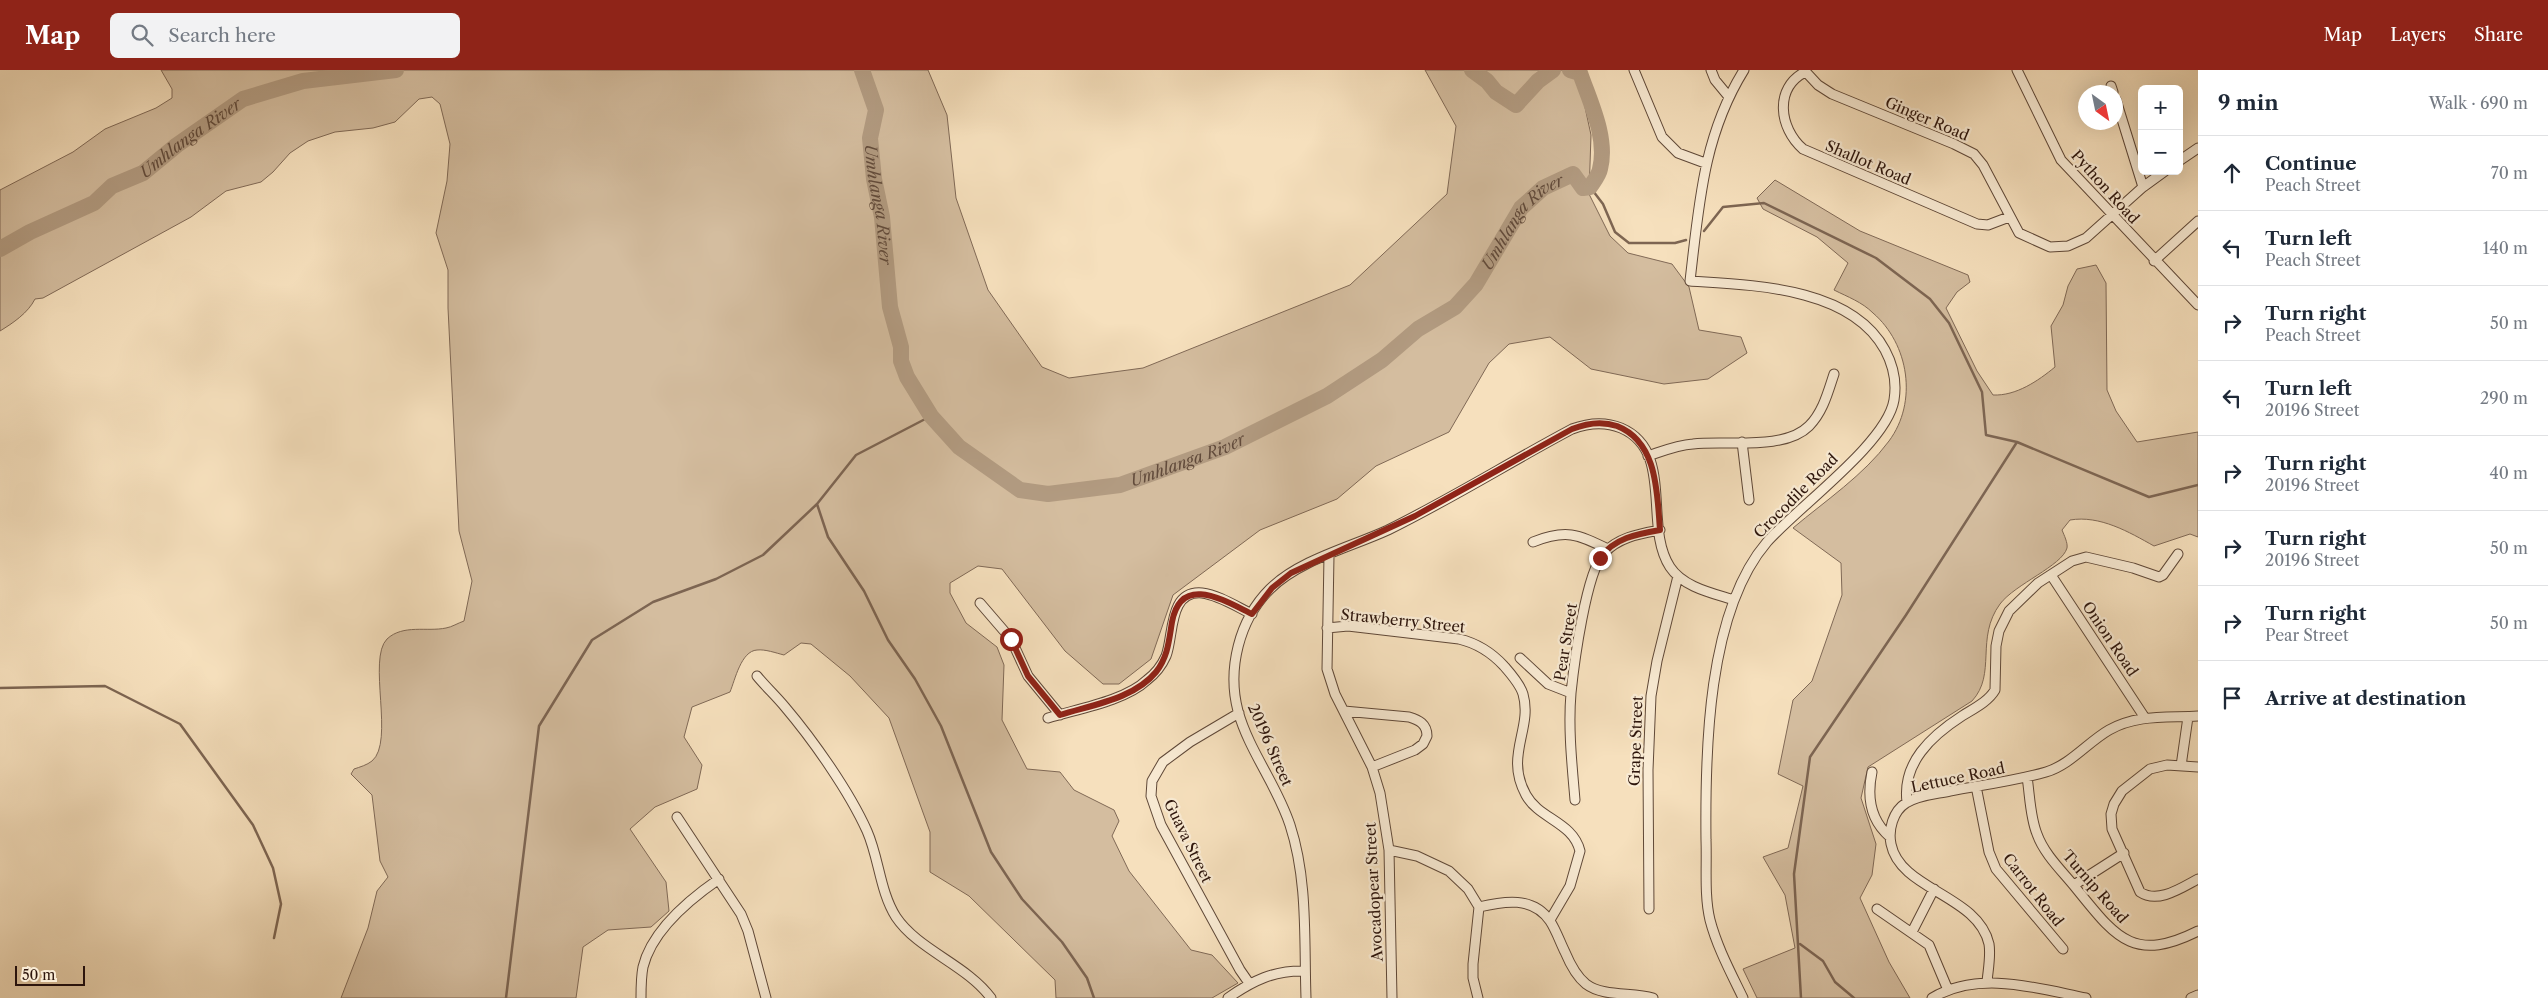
<!DOCTYPE html>
<html lang="en">
<head>
<meta charset="utf-8">
<style>
  :root { --surface:#fff; --page:#f2f2f3; --text:#1f2937; --muted:#747a83; --line:#e0e1e3; --accent:#8f2418 }
  body { margin:0; font-family:"Libre Caslon Text",serif; background:var(--page); color:var(--text) }
  .controls { position:absolute; right:15px; top:15px; display:grid; overflow:hidden; border-radius:8px; box-shadow:0 5px 20px #0002 }
  .controls button { width:45px; height:45px; display:grid; place-items:center; padding:0; border:0; border-bottom:1px solid var(--line); background:var(--surface); color:var(--text); font:25px sans-serif }
  .compass { position:absolute; left:2078px; top:15px; width:45px; height:45px; border-radius:50%; background:var(--surface); box-shadow:0 5px 20px #0002; rotate:147deg }
  .scale { position:absolute; left:15px; bottom:12px; width:70px; box-sizing:border-box; padding-left:5px; border:2px solid #2d150c; border-top:0; font-size:14px; line-height:18px; white-space:nowrap; color:#2d150c; -webkit-text-stroke:4px #f9ebd4; paint-order:stroke }
  .stop { position:absolute; width:15px; height:15px; margin:-11px; border:4px solid #8f2418; border-radius:50%; background:#fff }
  .stop.end { background:#8f2418; border-color:#fff; box-shadow:0 1px 5px #0008 }
  .list { margin:0; padding:0; list-style:none }
  h2 { display:flex; justify-content:space-between; align-items:center; height:65px; margin:0; padding:0 20px; font-size:21px }
  h2 small { font-size:16px; font-weight:400; color:var(--muted) }
  .list li { display:grid; grid-template-columns:32px 1fr auto; gap:15px; align-items:center; box-sizing:border-box; height:75px; padding:0 20px; border-top:1px solid var(--line) }
  .list b { display:block; font-size:19px; white-space:nowrap }
  .list p { margin:0; font-size:16px; white-space:nowrap; color:var(--muted) }
  .list em { font-size:16px; font-style:normal; color:var(--muted) }
  .icon { flex:none; width:28px; height:28px; fill:none; stroke:currentColor; stroke-width:2; stroke-linecap:round; stroke-linejoin:round }
  .map { position:relative; flex:none; width:2198px; height:928px; overflow:hidden }
  header { display:flex; align-items:center; gap:30px; box-sizing:border-box; height:70px; padding:0 25px; background:var(--accent); color:#fff }
  header strong { font-size:24px }
  nav { display:flex; gap:28px; margin-inline-start:auto; font-size:18px }
  .search { width:350px; height:45px; background:var(--page); display:flex; align-items:center; gap:12px; box-sizing:border-box; padding:0 18px; border-radius:8px; color:var(--muted); font-size:19px }
  main { display:flex }
  aside { flex:1; background:var(--surface) }
  .map>svg:first-child { display:block }
</style>
</head>
<body>
<header>
<strong>Map</strong>
<div class="search"><svg class="icon" aria-label="search" viewBox="0 0 24 24"><circle cx="10" cy="10" r="6"/><path d="M15 15l6 6"/></svg>Search here</div>
<nav><a>Map</a><a>Layers</a><a>Share</a></nav>
</header>
<main>
<div class="map">
<svg width="2198" height="928" viewBox="0 0 2198 928">
  <rect width="100%" height="100%" fill="#f6e0bd"/>
  <filter id="stains"><feTurbulence type="fractalNoise" baseFrequency=".004" numOctaves="4"/><feColorMatrix values="0 0 0 0 .2 0 0 0 0 .09 0 0 0 0 .02 0 0 0 .5 -.17"/></filter>
  <radialGradient id="worn" r=".72"><stop offset=".6" stop-color="#630" stop-opacity="0"/><stop offset="1" stop-color="#630" stop-opacity=".3"/></radialGradient>
  <path fill="#d4bd9f" stroke="#806956" d="M 161,0 L 928,0 L 947,45 L 956,128 L 988,220 L 1042,297 L 1069,308 L 1143,298 L 1350,215 L 1447,124 L 1456,56 L 1425,0 L 1577,0 L 1591,65 L 1589,124 L 1610,166 L 1628,183 L 1672,194 L 1689,217 L 1699,260 L 1741,267 L 1747,283 L 1708,309 L 1664,314 L 1591,299 L 1550,267 L 1509,274 L 1489,293 L 1449,362 L 1376,396 L 1337,429 L 1260,460 L 1173,525 L 1151,589 L 1119,614 L 1103,614 L 1065,581 L 1002,499 L 978,496 L 950,513 L 950,523 L 966,553 L 997,577 L 1004,595 L 1002,650 L 1027,699 L 1060,702 L 1074,720 L 1114,740 L 1119,751 L 1112,766 L 1129,801 L 1191,880 L 1212,885 L 1238,913 L 1212,928 L 1056,928 L 1055,910 L 969,826 L 930,802 L 930,762 L 889,648 L 850,606 L 811,574 L 801,573 L 784,585 C 776,583 765,579 757,580 C 741,581 735,610 730,622 L 692,637 L 684,667 L 702,695 L 697,719 L 655,737 L 630,759 L 666,812 L 669,841 L 651,857 L 608,860 L 583,877 L 576,928 L 341,928 L 368,858 L 377,821 L 388,807 L 380,791 L 372,725 L 351,704 L 354,699 C 360,697 367,695 372,691 C 395,672 367,589 387,569 C 403,554 427,562 446,558 C 452,557 458,553 464,551 L 472,511 L 459,461 L 448,238 L 448,200 L 436,163 L 447,111 L 450,74 L 440,34 L 432,27 L 419,29 L 395,52 L 373,58 L 335,62 L 308,71 L 290,83 L 273,102 L 261,112 L 226,121 L 191,147 L 43,228 L 35,229 C 28,243 13,253 0,261 L 0,120 L 73,82 L 105,59 L 156,38 L 172,28 L 172,19 Z
    M 1775,110 L 1860,161 L 1968,205 L 1970,212 L 1957,222 L 1946,238 L 1977,301 L 1993,325 C 2016,326 2038,311 2055,297 L 2051,256 L 2063,235 L 2068,216 L 2077,199 L 2096,195 L 2106,213 L 2107,320 L 2116,341 L 2137,372 L 2198,362 L 2198,467 L 2190,464 L 2154,476 C 2129,462 2100,445 2070,450 L 2062,460 C 2064,465 2068,473 2067,478 C 2062,496 2015,514 2000,534 C 1975,568 1997,604 1972,631 L 1868,697 L 1861,728 L 1876,774 L 1872,805 L 1860,828 L 1889,892 L 1910,928 L 1757,928 L 1743,899 L 1795,878 L 1785,825 L 1763,787 L 1788,778 L 1803,716 L 1778,704 L 1793,630 L 1812,611 L 1842,525 L 1841,493 L 1793,458 C 1825,431 1864,405 1889,371 C 1918,332 1909,274 1873,243 C 1862,232 1848,227 1834,220 L 1848,193 L 1817,167 L 1763,139 L 1757,128 Z"/>
  <g fill="none" stroke-linecap="round" stroke-linejoin="round">
    <path stroke="#7d6552" stroke-width="2.5" d="M 1590,117 L 1603,134 L 1615,162 L 1629,173 L 1675,173 L 1686,170
      M 1704,161 L 1723,137 L 1764,133 L 1876,188 L 1930,229 L 1949,253 L 1982,322 L 1986,365 L 2017,372 L 2149,427 L 2198,415
      M 817,434 L 828,467 L 864,521 L 888,570 L 915,609 L 941,656 L 991,782 L 1022,829 L 1062,872 L 1087,908 L 1094,928
      M 0,618 L 105,616 L 180,654 L 253,755 L 273,798 L 281,834 L 274,868
      M 1800,874 L 1823,891 L 1835,912 L 1854,928
      M 506,928 L 539,656 L 592,570 L 653,532 L 716,509 L 763,485 L 817,434 L 856,385 L 931,346
      M 1801,928 L 1794,804 L 1810,687 L 1906,545 L 2017,372"/>
    <g stroke="#b29b81" stroke-width="16">
      <path id="s1" d="M 862,0 L 876,40 L 870,68 L 874,109 L 882,147 L 890,237 L 901,277 L 901,291 L 907,307 L 931,346 L 959,377 L 1020,420 L 1048,424 L 1120,415 L 1225,377 L 1327,326 L 1382,290 L 1418,259 L 1455,237 L 1476,214 L 1521,138 L 1543,118 L 1573,104 L 1583,118 L 1590,117 C 1594,111 1599,105 1600,99 C 1608,68 1590,32 1580,3 L 1570,0"/>
      <path d="M 1472,0 L 1487,11 L 1496,22 L 1516,35 L 1538,11 L 1553,0"/>
      <path id="s2" d="M 0,179 L 30,162 L 94,133 L 112,116 L 143,103 L 177,75 L 243,29 L 303,11 L 396,0"/>
    </g>
    <g stroke="#5f4838" stroke-width="11">
      <path id="street" d="M 1634,0 L 1662,67 L 1678,83 L 1705,93
        M 1711,0 L 1715,10 L 1729,27
        M 1804,0 L 1818,15 L 1832,24 L 1954,74 L 1974,84 L 1983,95 L 2019,163 L 2050,177 L 2068,176 L 2086,168 L 2143,117 L 2165,101
        M 2017,0 L 2061,90 L 2198,235
        M 1805,2 C 1774,18 1779,58 1803,79 L 1977,154 L 1988,155 L 2009,147
        M 2111,16 L 2113,22
        M 2116,30 L 2143,117
        M 2179,91 L 2198,78
        M 2154,191 L 2198,151
        M 1742,372 L 1749,430
        M 1648,386 C 1663,381 1677,375 1693,374 C 1726,370 1784,381 1809,356 C 1823,342 1828,322 1834,304
        M 1533,472 C 1566,459 1577,464 1608,479
        M 1329,486 L 1327,599 L 1335,624 L 1372,697 L 1380,723 L 1389,780 L 1392,928
        M 2051,505 L 2145,648
        M 980,533 L 1011,569 L 1028,606 L 1060,645
        M 1327,558 L 1348,556 L 1459,569 C 1476,573 1492,583 1504,596 C 1511,604 1520,614 1523,624 C 1533,659 1504,685 1526,725 C 1539,749 1573,752 1580,781 L 1570,816 L 1550,850
        M 1520,588 L 1548,614 L 1571,623
        M 757,606 C 766,617 776,626 785,637 C 813,670 849,721 867,761 C 879,788 880,822 896,847 C 918,880 967,895 991,928
        M 1344,641 L 1409,647 C 1419,650 1427,654 1427,666 L 1423,674 L 1415,680 L 1372,697
        M 1239,643 L 1190,672 L 1163,692 L 1152,711 L 1151,726 L 1161,755 L 1240,900 L 1249,913
        M 1048,648 C 1077,639 1125,631 1147,610 C 1155,604 1162,595 1166,586 C 1174,566 1168,520 1202,523 C 1219,525 1237,537 1252,544
        M 2181,696 L 2188,647
        M 2198,697 L 2167,695 L 2150,699 L 2122,721 L 2114,734 L 2111,744 L 2112,759 L 2140,822 C 2158,834 2181,818 2198,809
        M 1872,702 C 1867,726 1870,750 1890,767
        M 2027,707 C 2030,726 2030,747 2037,764 C 2044,784 2062,801 2075,817 C 2115,866 2132,894 2198,861
        M 1976,716 L 1989,782 L 1996,799 L 2063,879
        M 1575,730 C 1572,695 1568,658 1571,623 C 1574,594 1586,502 1604,483 C 1619,467 1639,464 1660,460
        M 1907,732 C 1902,693 1931,666 1962,646 C 1973,639 1988,632 1995,620 L 1996,576 L 1999,561 L 2009,541 L 2038,513 L 2072,491 L 2086,487 L 2133,498 L 2159,507 L 2163,505 L 2178,484
        M 677,747 L 741,844 L 748,861 L 766,928
        M 1389,780 L 1417,786 L 1449,801 L 1468,819 L 1479,837 L 1473,894 L 1473,908 L 1478,928
        M 2074,815 L 2124,783
        M 1479,837 C 1504,831 1533,826 1550,851 C 1556,860 1560,872 1565,882 C 1570,894 1576,906 1586,914 C 1603,927 1632,922 1653,928
        M 1649,839 L 1648,700 L 1651,626 L 1657,591 L 1678,506
        M 1877,839 L 1929,875 L 1948,920
        M 1912,862 L 1934,819
        M 1987,912 C 1988,900 1991,886 1989,874 C 1978,825 1900,820 1891,774 C 1888,760 1893,741 1906,733 C 1918,725 1936,724 1950,721 C 1982,715 2015,711 2046,702 C 2070,695 2088,672 2109,660 C 2137,644 2168,648 2198,646
        M 641,928 C 641,918 641,907 643,897 C 652,860 690,829 719,809
        M 1228,928 C 1252,911 1274,900 1305,901
        M 1306,928 C 1304,870 1308,810 1290,755 C 1277,715 1249,681 1238,641 C 1227,599 1239,550 1270,519 C 1299,490 1351,477 1388,460 C 1451,429 1510,392 1572,359 C 1588,353 1604,351 1621,358 C 1675,381 1643,456 1670,497 C 1683,517 1712,523 1734,530
        M 1743,928 C 1731,903 1717,877 1710,850 C 1704,825 1707,796 1706,770 C 1705,682 1707,542 1767,472 C 1799,436 1887,373 1894,330 C 1897,312 1893,295 1885,280 C 1851,217 1752,215 1690,211 C 1699,135 1703,66 1744,0
        M 1932,928 C 1979,900 2036,918 2086,928
        M 2191,928 L 2198,925"/>
    </g>
    <use href="#street" stroke="#f9ebd4" stroke-width="9"/>
  </g>
  <g fill="none" stroke-linecap="round" stroke-linejoin="round">
    <path stroke="#8f2418" stroke-width="6" d="M 1011,569 L 1028,606 L 1060,645 C 1091,635 1134,629 1156,602 C 1168,587 1169,570 1172,552 C 1181,503 1225,531 1252,544 L 1272,518 L 1291,503 L 1415,446 L 1572,359 C 1587,353 1602,351 1617,356 C 1658,372 1657,424 1660,460 C 1637,464 1614,468 1600,488"/>
  </g>
  <g text-anchor="middle" stroke-width="4.5" stroke-linejoin="round" paint-order="stroke">
    <g font-size="15" fill="#2d150c" stroke="#f9ebd4">
      <text transform="translate(1927 49) rotate(23)" y="5">Ginger Road</text>
      <text transform="translate(1868 93) rotate(23)" y="5">Shallot Road</text>
      <text transform="translate(2105 117) rotate(48)" y="5">Python Road</text>
      <text transform="translate(1796 426) rotate(-45)" y="5">Crocodile Road</text>
      <text transform="translate(1403 551) rotate(6)" y="5">Strawberry Street</text>
      <text transform="translate(2110 569) rotate(56)" y="5">Onion Road</text>
      <text transform="translate(1566 572) rotate(-81)" y="5">Pear Street</text>
      <text transform="translate(1636 671) rotate(-88)" y="5">Grape Street</text>
      <text transform="translate(1270 675) rotate(66)" y="5">20196 Street</text>
      <text transform="translate(1958 708) rotate(-12)" y="5">Lettuce Road</text>
      <text transform="translate(1188 771) rotate(64)" y="5">Guava Street</text>
      <text transform="translate(2095 817) rotate(49)" y="5">Turnip Road</text>
      <text transform="translate(2033 820) rotate(52)" y="5">Carrot Road</text>
      <text transform="translate(1374 822) rotate(-93)" y="5">Avocadopear Street</text>
    </g>
    <g font-size="16" font-style="italic" fill="#624b3b" stroke="#f9ebd4">
      <text dy="6" stroke="none"><textPath href="#s2" startOffset="222">Umhlanga River</textPath></text>
      <text dy="6" stroke="none"><textPath href="#s1" startOffset="138">Umhlanga River</textPath></text>
      <text dy="6" stroke="none"><textPath href="#s1" startOffset="1069">Umhlanga River</textPath></text>
      <text dy="6" stroke="none"><textPath href="#s1" startOffset="649">Umhlanga River</textPath></text>
    </g>
  </g>
  <rect width="100%" height="100%" filter="url(#stains)"/>
  <rect width="100%" height="100%" fill="url(#worn)"/>
</svg>
<div class="controls">
<button>+</button>
<button>−</button>
</div>
<svg class="compass" viewBox="-18 -18 36 36"><path d="M0-13l5 13h-10z" fill="#e53935"/><path d="M0 13l5-13h-10z" fill="#747a83"/></svg>
<div class="scale">50 m</div>
<div class="stop" style="left:1011px;top:569px"></div>
<div class="stop end" style="left:1600px;top:488px"></div>
</div>
<aside>
<h2>9 min<small>Walk · 690 m</small></h2>
<ul class="list">
<li><svg class="icon" aria-label="ahead" viewBox="0 0 24 24"><path d="M12 20V5M6 11l6-6 6 6"/></svg><div><b>Continue</b><p>Peach Street</p></div><em>70 m</em></li>
<li><svg class="icon" aria-label="left" viewBox="0 0 24 24"><path d="M17 20v-9H6M10 6l-5 5 5 5"/></svg><div><b>Turn left</b><p>Peach Street</p></div><em>140 m</em></li>
<li><svg class="icon" aria-label="right" viewBox="0 0 24 24"><path d="M7 20v-9h11M14 6l5 5-5 5"/></svg><div><b>Turn right</b><p>Peach Street</p></div><em>50 m</em></li>
<li><svg class="icon" aria-label="left" viewBox="0 0 24 24"><path d="M17 20v-9H6M10 6l-5 5 5 5"/></svg><div><b>Turn left</b><p>20196 Street</p></div><em>290 m</em></li>
<li><svg class="icon" aria-label="right" viewBox="0 0 24 24"><path d="M7 20v-9h11M14 6l5 5-5 5"/></svg><div><b>Turn right</b><p>20196 Street</p></div><em>40 m</em></li>
<li><svg class="icon" aria-label="right" viewBox="0 0 24 24"><path d="M7 20v-9h11M14 6l5 5-5 5"/></svg><div><b>Turn right</b><p>20196 Street</p></div><em>50 m</em></li>
<li><svg class="icon" aria-label="right" viewBox="0 0 24 24"><path d="M7 20v-9h11M14 6l5 5-5 5"/></svg><div><b>Turn right</b><p>Pear Street</p></div><em>50 m</em></li>
<li><svg class="icon" aria-label="arrive" viewBox="0 0 24 24"><path d="M6 21V4h12l-3 4 3 4H6"/></svg><div><b>Arrive at destination</b></div></li>
</ul>
</aside>
</main>
</body>
</html>
